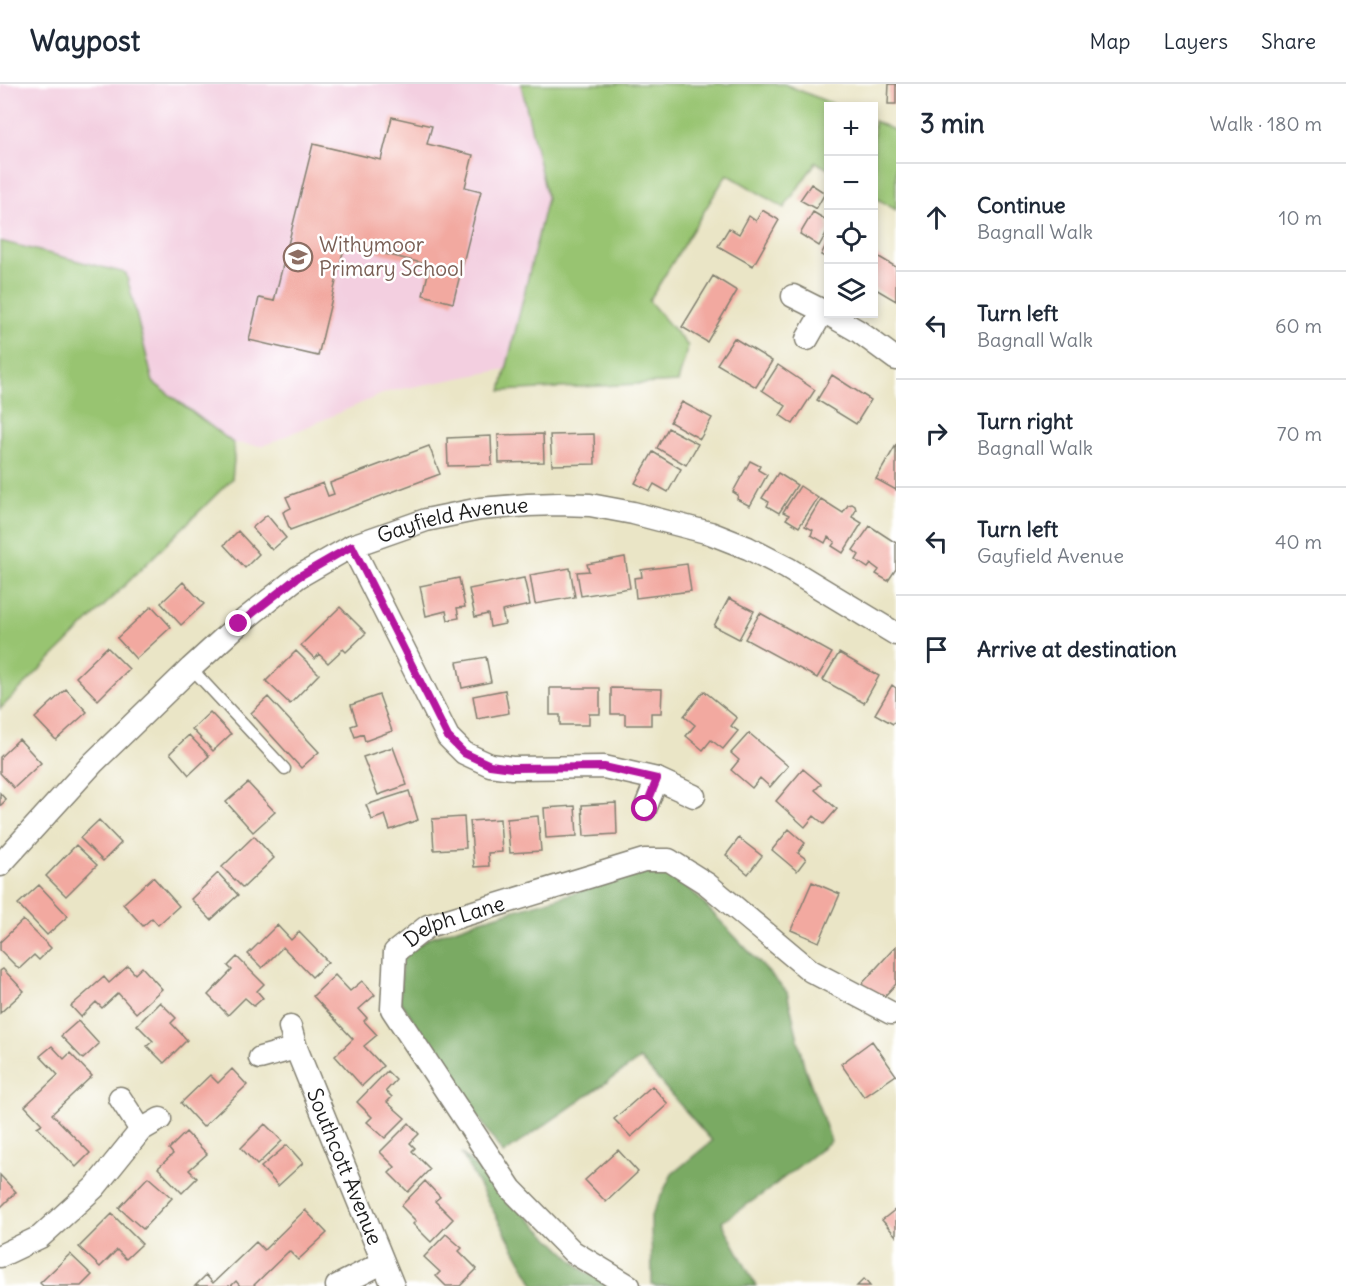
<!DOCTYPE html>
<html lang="en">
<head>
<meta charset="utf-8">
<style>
  :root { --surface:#fff; --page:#f2f2f3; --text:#1f2937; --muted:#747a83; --line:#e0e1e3 }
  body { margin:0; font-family:Delius,sans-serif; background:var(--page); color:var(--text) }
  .controls { position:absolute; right:18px; top:18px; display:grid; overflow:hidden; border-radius:0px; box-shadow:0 3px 9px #0003 }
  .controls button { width:54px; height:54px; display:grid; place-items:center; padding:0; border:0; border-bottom:2px solid var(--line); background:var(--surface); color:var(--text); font:30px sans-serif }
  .stop { position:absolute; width:18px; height:18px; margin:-14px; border:4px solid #b5179e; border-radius:50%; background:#fff }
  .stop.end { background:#b5179e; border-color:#fff; box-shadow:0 2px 6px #0008 }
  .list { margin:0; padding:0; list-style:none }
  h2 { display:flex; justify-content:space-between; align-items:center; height:78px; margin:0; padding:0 24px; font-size:26px }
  h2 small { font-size:20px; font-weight:400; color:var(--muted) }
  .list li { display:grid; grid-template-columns:39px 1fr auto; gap:18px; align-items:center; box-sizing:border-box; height:108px; padding:0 24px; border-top:2px solid var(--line) }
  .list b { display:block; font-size:22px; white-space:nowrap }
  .list p { margin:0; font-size:20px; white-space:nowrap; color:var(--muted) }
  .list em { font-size:20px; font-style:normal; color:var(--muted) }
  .icon { flex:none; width:33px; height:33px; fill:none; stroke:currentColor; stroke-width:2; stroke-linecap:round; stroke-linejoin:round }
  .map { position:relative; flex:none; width:896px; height:1202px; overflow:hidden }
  header { display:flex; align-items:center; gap:36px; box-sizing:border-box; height:84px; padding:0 30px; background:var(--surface); border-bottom:2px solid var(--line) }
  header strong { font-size:28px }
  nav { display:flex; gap:33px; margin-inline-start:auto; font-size:21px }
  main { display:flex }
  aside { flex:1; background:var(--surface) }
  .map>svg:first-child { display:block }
</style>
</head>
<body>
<header>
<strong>Waypost</strong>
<nav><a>Map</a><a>Layers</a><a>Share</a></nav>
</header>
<main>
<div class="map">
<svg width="896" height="1202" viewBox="0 0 896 1202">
  <rect width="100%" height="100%" fill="#fff"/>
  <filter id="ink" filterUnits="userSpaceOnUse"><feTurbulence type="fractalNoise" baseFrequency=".0167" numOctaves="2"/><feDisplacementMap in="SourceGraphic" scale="12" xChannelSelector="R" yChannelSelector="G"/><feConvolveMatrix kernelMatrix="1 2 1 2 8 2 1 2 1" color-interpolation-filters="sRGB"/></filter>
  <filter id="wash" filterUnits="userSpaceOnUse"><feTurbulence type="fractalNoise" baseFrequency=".008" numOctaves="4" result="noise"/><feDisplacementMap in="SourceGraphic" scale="24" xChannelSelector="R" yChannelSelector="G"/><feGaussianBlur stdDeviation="1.35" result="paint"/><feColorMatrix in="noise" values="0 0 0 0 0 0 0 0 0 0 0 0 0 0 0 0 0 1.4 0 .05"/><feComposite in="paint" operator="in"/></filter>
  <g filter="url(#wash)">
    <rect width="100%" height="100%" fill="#eae5c6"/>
    <path fill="#f3cfe0" d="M 0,0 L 521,0 L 547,114 L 506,285 L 387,308 L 263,362 L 233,359 L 153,298 L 126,189 L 0,157 Z"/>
    <path fill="#98c471" stroke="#5a7046" stroke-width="1.5" d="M 521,0 L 784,0 L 838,22 L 828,22 L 828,85 L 816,78 L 784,124 L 727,90 L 649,217 L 688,262 L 678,298 L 501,307 L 547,114 Z
      M 874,37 L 896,47 L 896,126 L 874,113 Z
      M 0,157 L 126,189 L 153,298 L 233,359 L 234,376 L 232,395 L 0,625 Z"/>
    <path fill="#7aaa63" stroke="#4b6340" stroke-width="1.5" d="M 663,783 L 694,809 L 787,908 L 804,981 L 831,1057 L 767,1107 L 722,1138 L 756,1202 L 656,1202 L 652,1200 L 651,1132 L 672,1090 L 712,1057 L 640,975 L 503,1070 L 400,916 L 402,872 L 431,853 L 481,836 Z
      M 461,1069 L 584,1187 L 612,1202 L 535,1202 Z"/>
    <g id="blocks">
      <path fill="#f2a9a0" d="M 889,0 L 896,0 L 896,20 L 888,20 Z
        M 392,33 L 432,42 L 427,60 L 473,71 L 465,103 L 481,107 L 453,219 L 423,211 L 430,181 L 345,160 L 318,272 L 249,256 L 259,214 L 274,217 L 313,60 L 381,76 Z
        M 811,100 L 825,109 L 816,125 L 800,116 Z
        M 762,126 L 779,136 L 753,182 L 718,162 L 729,144 L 739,150 L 749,132 L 756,137 Z
        M 813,128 L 828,137 L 828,146 L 819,162 L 800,150 Z
        M 828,157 L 828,175 L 821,171 Z
        M 874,170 L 896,183 L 896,217 L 874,204 Z
        M 713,192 L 737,207 L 707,258 L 682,243 Z
        M 734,254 L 772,277 L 756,303 L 717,280 Z
        M 778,281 L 815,306 L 793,340 L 780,331 L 786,322 L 762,306 Z
        M 832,291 L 871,316 L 856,340 L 817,316 Z
        M 682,318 L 712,334 L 700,355 L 670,338 Z
        M 668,344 L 698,360 L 686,381 L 657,364 Z
        M 543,350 L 544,378 L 499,379 L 498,351 Z
        M 594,350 L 595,380 L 552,381 L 550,351 Z
        M 491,352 L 492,381 L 448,382 L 447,354 Z
        M 896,361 L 896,406 L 876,395 Z
        M 429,362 L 440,390 L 290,446 L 283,428 L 291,424 L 286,413 L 323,399 L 328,412 L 334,410 L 330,399 Z
        M 653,368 L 681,385 L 668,408 L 654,400 L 650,407 L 635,399 Z
        M 750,377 L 760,382 L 758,386 L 767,391 L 750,422 L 737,415 L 738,411 L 733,408 Z
        M 778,389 L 797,401 L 779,429 L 767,422 L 769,418 L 762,414 Z
        M 800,402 L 818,414 L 799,443 L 786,435 L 789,431 L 783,428 Z
        M 821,415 L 843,429 L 848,421 L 852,420 L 855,422 L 856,426 L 852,433 L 862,439 L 843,469 L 832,462 L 835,458 L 828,453 L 825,459 L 811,451 L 813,446 L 805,442 Z
        M 267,431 L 286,454 L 272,466 L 252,444 Z
        M 870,442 L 896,459 L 896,485 L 888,497 L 876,490 L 879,486 L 871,480 L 868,484 L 856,476 L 859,471 L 853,466 Z
        M 238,447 L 259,470 L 245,484 L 224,461 Z
        M 625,473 L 630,504 L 581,512 L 577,488 L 589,487 L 587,480 Z
        M 687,480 L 691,507 L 636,514 L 634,494 L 642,493 L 641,486 Z
        M 570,484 L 575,513 L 535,520 L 530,491 Z
        M 459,494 L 465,523 L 457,524 L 459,534 L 448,536 L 446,527 L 426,532 L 420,502 Z
        M 524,494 L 530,521 L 502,527 L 505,540 L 490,543 L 488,530 L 475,533 L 469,505 Z
        M 183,498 L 204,520 L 181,541 L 161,519 Z
        M 729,514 L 754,527 L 739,555 L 714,542 Z
        M 152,522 L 171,543 L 136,575 L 117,554 Z
        M 340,523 L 366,549 L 346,568 L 343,565 L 328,579 L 319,570 L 315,575 L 301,561 Z
        M 760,529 L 832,569 L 817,594 L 745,555 Z
        M 107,563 L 129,585 L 98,616 L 76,593 Z
        M 296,567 L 319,590 L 290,620 L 266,597 Z
        M 839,569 L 879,592 L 864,619 L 823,596 Z
        M 486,573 L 491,598 L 462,604 L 457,578 Z
        M 892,601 L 896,604 L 896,636 L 893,640 L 875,630 Z
        M 550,604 L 600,604 L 600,630 L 589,630 L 589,641 L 560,641 L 560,631 L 550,631 Z
        M 611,604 L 662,605 L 661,629 L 651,629 L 651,641 L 625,641 L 625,630 L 611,630 Z
        M 66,605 L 87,628 L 56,656 L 35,634 Z
        M 505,606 L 509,629 L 477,635 L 473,612 Z
        M 704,607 L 737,634 L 731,642 L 738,647 L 723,665 L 711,656 L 703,666 L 686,652 L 695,641 L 684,632 Z
        M 379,611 L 392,647 L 365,657 L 363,650 L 355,653 L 351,642 L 357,640 L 351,621 Z
        M 268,613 L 319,668 L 301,684 L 251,629 Z
        M 210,628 L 231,650 L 213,667 L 192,645 Z
        M 749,649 L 788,682 L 770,703 L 760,694 L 752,704 L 731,686 L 739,676 L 731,669 Z
        M 189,651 L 209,672 L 189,691 L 170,669 Z
        M 19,655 L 41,679 L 14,704 L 0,689 L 0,673 Z
        M 393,663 L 407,701 L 378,711 L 363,673 Z
        M 803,685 L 821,700 L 815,706 L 837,725 L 824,740 L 814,732 L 805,743 L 776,717 Z
        M 248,699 L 275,728 L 253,748 L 226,718 Z
        M 409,707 L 418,736 L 390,746 L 385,731 L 372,736 L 366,721 Z
        M 0,709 L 6,716 L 0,722 Z
        M 616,719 L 617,750 L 584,752 L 582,721 Z
        M 575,722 L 577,752 L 546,754 L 544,724 Z
        M 538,732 L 541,767 L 510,769 L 507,735 Z
        M 464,733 L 466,764 L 434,766 L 432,735 Z
        M 500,735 L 502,768 L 488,769 L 489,782 L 474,783 L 470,737 Z
        M 99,736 L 121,759 L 103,777 L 80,754 Z
        M 789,745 L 805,759 L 798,769 L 806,775 L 797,787 L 772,766 Z
        M 254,752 L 274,774 L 243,804 L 222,783 Z
        M 739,754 L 762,772 L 748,790 L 726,771 Z
        M 76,761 L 97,781 L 66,812 L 46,792 Z
        M 218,789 L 238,811 L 211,836 L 191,815 Z
        M 153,793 L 179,822 L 158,841 L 152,834 L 143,842 L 123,820 Z
        M 812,798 L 840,810 L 819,858 L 791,846 Z
        M 39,801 L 68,832 L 47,851 L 18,820 Z
        M 23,836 L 51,864 L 39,876 L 34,871 L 19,885 L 0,866 L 0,858 Z
        M 277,841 L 291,856 L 299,848 L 328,878 L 312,893 L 283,863 L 262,884 L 248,870 Z
        M 896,862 L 896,900 L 880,917 L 861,901 Z
        M 237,873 L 264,900 L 257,907 L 263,914 L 254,922 L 245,914 L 228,931 L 208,911 L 232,886 L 228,882 Z
        M 128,882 L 135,890 L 142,883 L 162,905 L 136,929 L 118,909 L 102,924 L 96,918 L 81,933 L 71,922 L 104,893 L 109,899 Z
        M 3,885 L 24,907 L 0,929 L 0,887 Z
        M 335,891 L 350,907 L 362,897 L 375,911 L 359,925 L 367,934 L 364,937 L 377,951 L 364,962 L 383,982 L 362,1002 L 335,972 L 353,955 L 313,912 Z
        M 160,918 L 176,934 L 171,939 L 187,956 L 164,979 L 147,962 L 153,957 L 137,941 Z
        M 78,937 L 99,960 L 83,975 L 61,952 Z
        M 872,957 L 896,991 L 864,1013 L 841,980 Z
        M 52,962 L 64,975 L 70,969 L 92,992 L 52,1030 L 90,1069 L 76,1083 L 37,1043 L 42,1040 L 25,1022 L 58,991 L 40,972 Z
        M 232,985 L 247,1001 L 203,1043 L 181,1019 L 210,991 L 218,999 Z
        M 387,987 L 396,996 L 386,1007 L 392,1013 L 387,1018 L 405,1034 L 385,1054 L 367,1038 L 372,1033 L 357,1018 Z
        M 652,1002 L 668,1020 L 631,1053 L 614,1035 Z
        M 409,1039 L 419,1050 L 410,1059 L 415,1064 L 412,1067 L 430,1085 L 408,1108 L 389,1089 L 395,1083 L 380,1068 Z
        M 265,1040 L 282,1057 L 257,1081 L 241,1064 Z
        M 186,1048 L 207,1070 L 189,1086 L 197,1094 L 182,1109 L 158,1084 L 173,1070 L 169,1065 Z
        M 287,1061 L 303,1079 L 278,1102 L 261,1083 Z
        M 618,1066 L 638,1088 L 606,1118 L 585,1096 Z
        M 0,1091 L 16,1108 L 0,1124 Z
        M 148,1093 L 172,1114 L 143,1145 L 119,1124 Z
        M 425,1097 L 440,1113 L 435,1117 L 453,1135 L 431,1158 L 413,1140 L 416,1137 L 401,1122 Z
        M 896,1125 L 896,1152 L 882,1136 Z
        M 305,1126 L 327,1149 L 298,1176 L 289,1167 L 253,1202 L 240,1202 L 236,1197 L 231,1202 L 195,1202 L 206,1191 L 213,1199 L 256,1158 L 264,1166 Z
        M 112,1130 L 142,1160 L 126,1175 L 117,1166 L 100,1183 L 79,1163 Z
        M 446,1150 L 462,1164 L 459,1167 L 477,1185 L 460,1202 L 446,1202 L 436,1192 L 440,1188 L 424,1173 Z
        M 70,1170 L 92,1191 L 81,1202 L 43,1202 L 40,1199 Z
        M 864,1195 L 870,1202 L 857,1202 Z"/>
    </g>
  </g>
  <g filter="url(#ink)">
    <use href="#blocks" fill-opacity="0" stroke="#838071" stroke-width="1.5"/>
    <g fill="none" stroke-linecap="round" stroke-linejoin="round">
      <g stroke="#838071" stroke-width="13">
        <path id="lane" d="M 191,584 L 285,685"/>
      </g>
      <g stroke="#838071" stroke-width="25">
        <g id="street">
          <path d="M 793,212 L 823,227 L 858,247 L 896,275"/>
          <path d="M 807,255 L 823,227"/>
          <path d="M 352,462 L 448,653 L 464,669 L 490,681 L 512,684 L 604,683 L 657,695 L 694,712"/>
          <path d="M 645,725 L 657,695"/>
          <path id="s1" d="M 0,781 L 93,679 L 191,584 L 239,540 L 298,493 L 352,462 L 426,436 L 480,425 L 528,421 L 559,420 L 590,421 L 633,429 L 710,449 L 748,464 L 787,484 L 896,550"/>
          <path id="s2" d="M 290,943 L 296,964 L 393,1202"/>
          <path d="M 260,974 L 296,964"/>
          <path d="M 120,1014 L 141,1046"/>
          <path d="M 0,1172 L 40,1153 L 95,1103 L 141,1046 L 160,1035"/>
          <path d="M 337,1202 L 382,1179"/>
          <path id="s3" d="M 629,1202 L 573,1168 L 511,1105 L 392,925 L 395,868 L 428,842 L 644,776 L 669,776 L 707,800 L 811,887 L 891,929"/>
        </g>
      </g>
      <use href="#lane" stroke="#fff" stroke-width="10"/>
      <use href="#street" stroke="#fff" stroke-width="22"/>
    </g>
  </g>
  <g fill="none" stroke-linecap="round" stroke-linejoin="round" filter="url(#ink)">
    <path stroke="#b5179e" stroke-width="8" d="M 239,540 L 298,493 L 352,462 L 448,653 L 464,669 L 490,681 L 512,684 L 604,683 L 657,695 L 645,725"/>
  </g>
  <defs>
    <g id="school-ring" transform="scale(1.5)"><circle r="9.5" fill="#fff" stroke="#8d6e63" stroke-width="1.5"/><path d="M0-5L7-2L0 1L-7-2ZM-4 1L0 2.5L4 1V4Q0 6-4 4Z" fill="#8d6e63"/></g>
  </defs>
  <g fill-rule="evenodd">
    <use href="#school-ring" x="298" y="173"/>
  </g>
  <g text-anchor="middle" stroke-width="5" stroke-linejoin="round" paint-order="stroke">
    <g font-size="21" fill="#785e54" stroke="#fff" text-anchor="start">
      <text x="319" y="168">Withymoor<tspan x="319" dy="24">Primary School</tspan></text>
    </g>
    <g font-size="21" fill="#1c1c1c" stroke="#fff">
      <text dy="7" stroke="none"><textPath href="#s1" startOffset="582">Gayfield Avenue</textPath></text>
      <text dy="7" stroke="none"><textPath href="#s3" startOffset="495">Delph Lane</textPath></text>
      <text dy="7" stroke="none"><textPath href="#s2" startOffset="150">Southcott Avenue</textPath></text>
    </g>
  </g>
</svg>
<div class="controls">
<button>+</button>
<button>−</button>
<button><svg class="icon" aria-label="locate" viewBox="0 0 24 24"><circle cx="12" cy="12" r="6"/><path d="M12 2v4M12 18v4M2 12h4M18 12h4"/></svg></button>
<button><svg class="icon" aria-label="layers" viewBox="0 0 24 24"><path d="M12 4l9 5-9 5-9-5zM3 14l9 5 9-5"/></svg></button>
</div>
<div class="stop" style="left:645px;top:725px"></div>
<div class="stop end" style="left:239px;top:540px"></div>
</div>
<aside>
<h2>3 min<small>Walk · 180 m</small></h2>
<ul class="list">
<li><svg class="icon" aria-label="ahead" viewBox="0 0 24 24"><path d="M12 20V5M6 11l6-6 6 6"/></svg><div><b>Continue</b><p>Bagnall Walk</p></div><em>10 m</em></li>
<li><svg class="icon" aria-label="left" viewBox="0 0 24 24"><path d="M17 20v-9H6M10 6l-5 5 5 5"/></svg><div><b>Turn left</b><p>Bagnall Walk</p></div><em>60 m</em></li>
<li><svg class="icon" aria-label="right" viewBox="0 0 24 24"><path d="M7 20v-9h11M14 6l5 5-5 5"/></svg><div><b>Turn right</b><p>Bagnall Walk</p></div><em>70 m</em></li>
<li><svg class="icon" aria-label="left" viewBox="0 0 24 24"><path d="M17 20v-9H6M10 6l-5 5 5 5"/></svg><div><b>Turn left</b><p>Gayfield Avenue</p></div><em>40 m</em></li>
<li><svg class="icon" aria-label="arrive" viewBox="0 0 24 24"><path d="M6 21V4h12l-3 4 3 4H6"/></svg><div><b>Arrive at destination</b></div></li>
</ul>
</aside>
</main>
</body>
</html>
